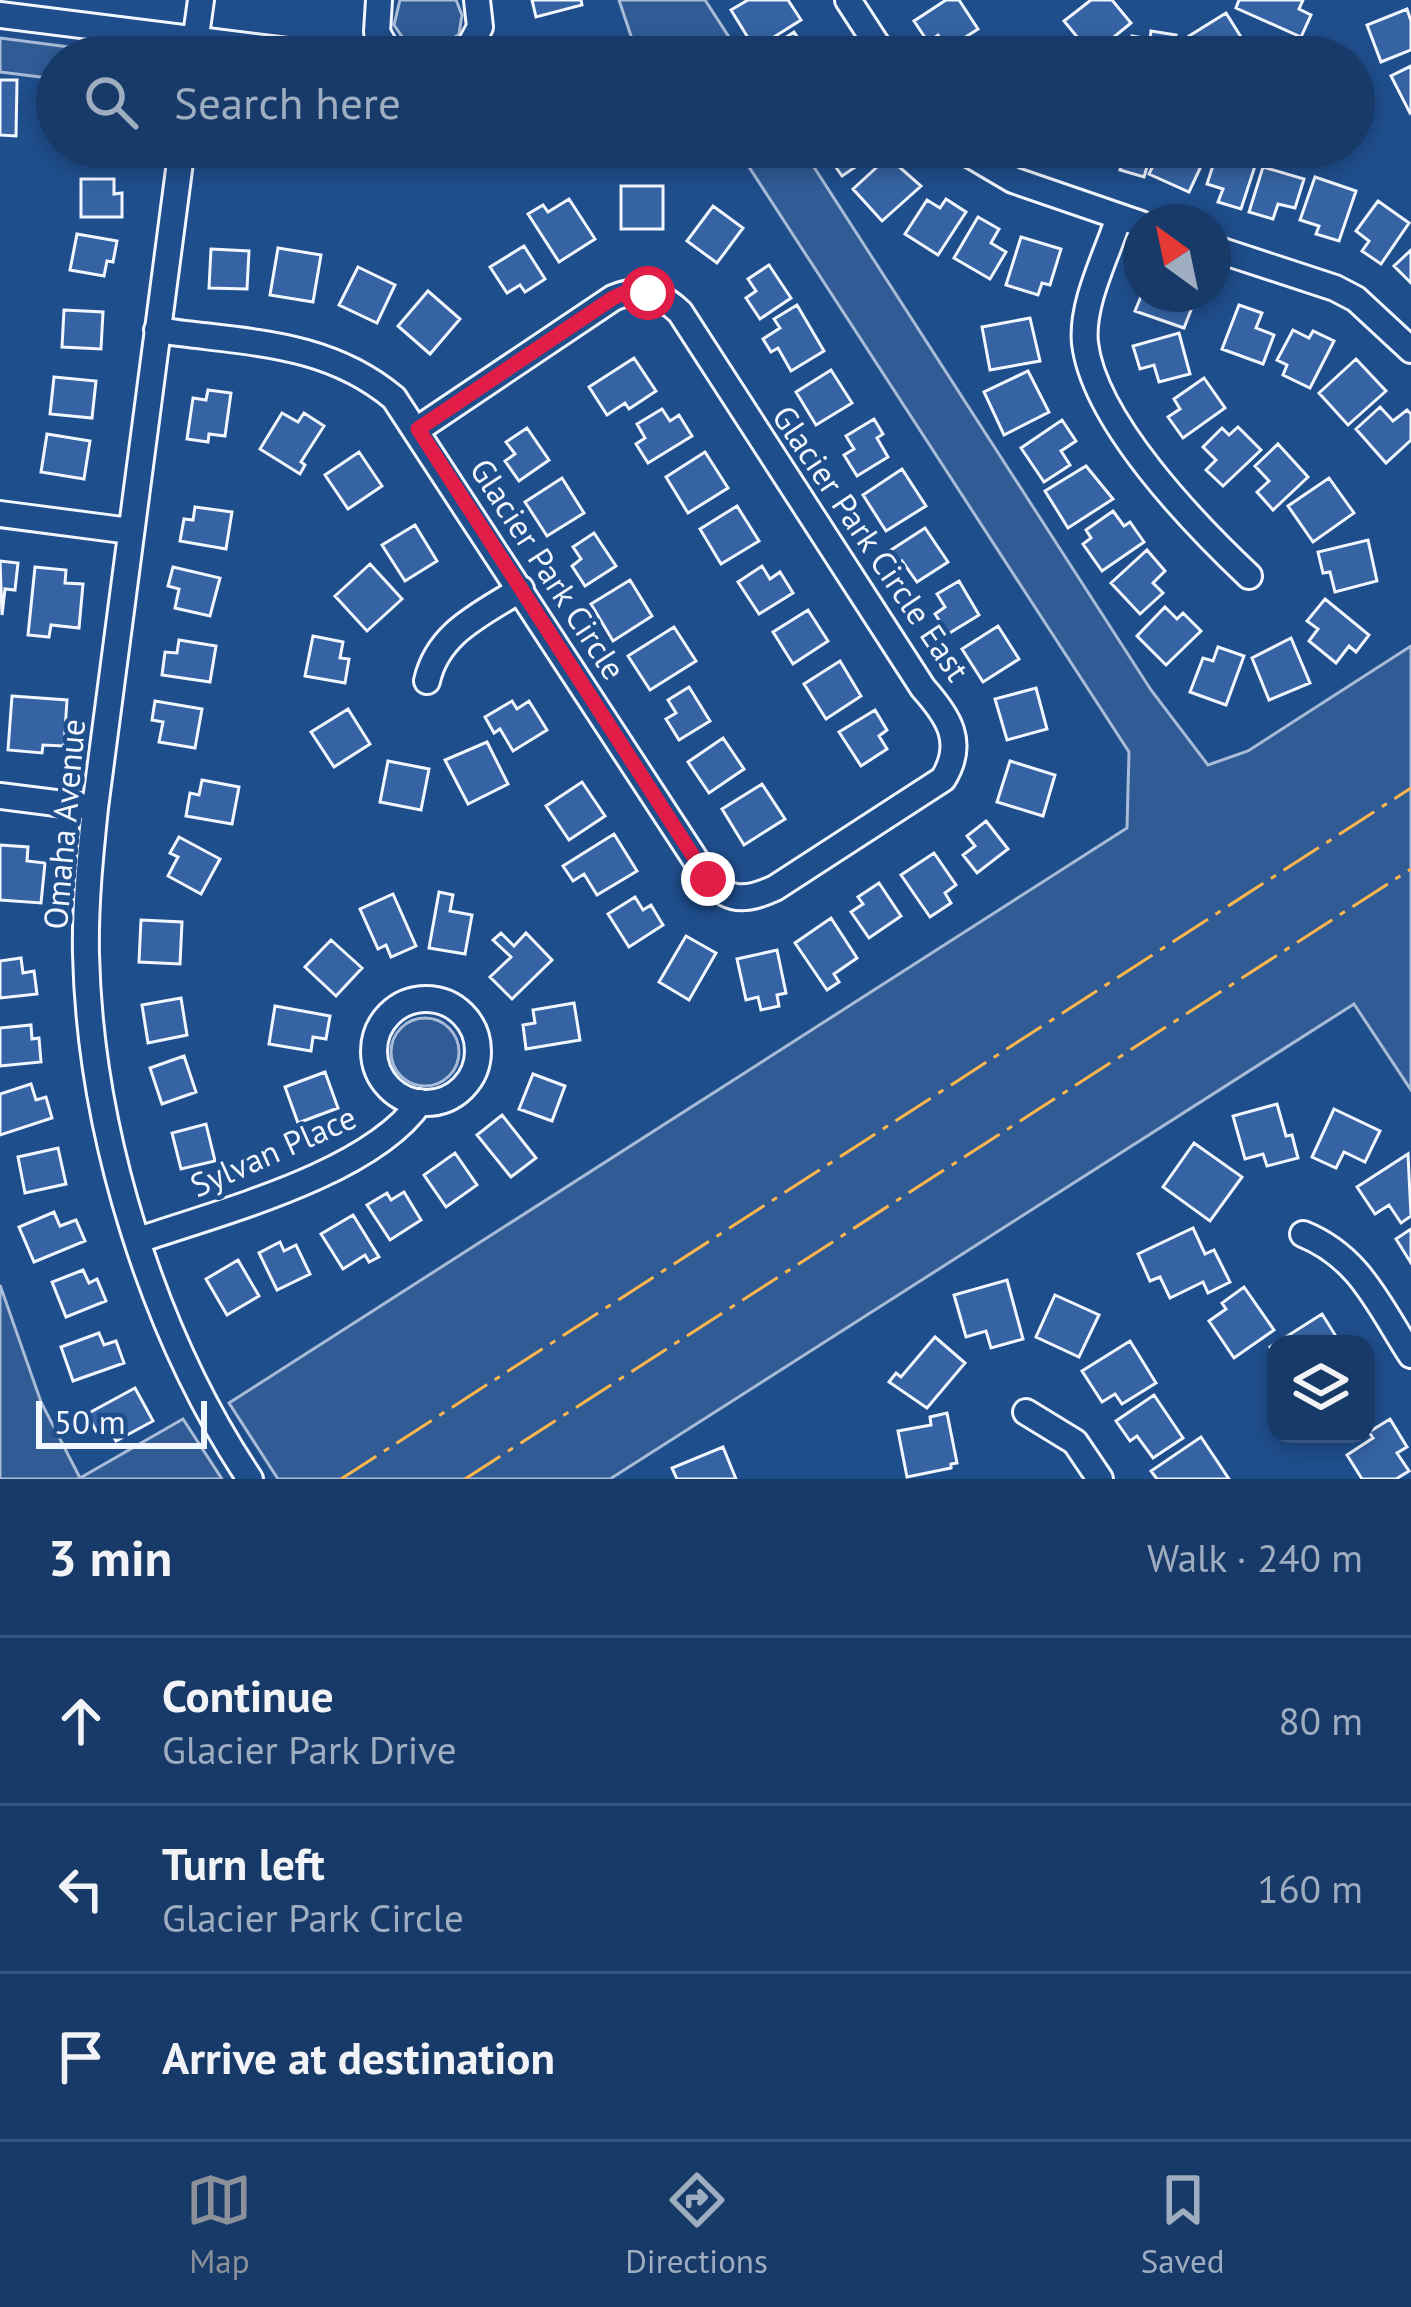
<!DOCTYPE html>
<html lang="en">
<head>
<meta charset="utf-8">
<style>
  :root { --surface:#173a69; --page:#244571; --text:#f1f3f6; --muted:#9eadc0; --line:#36547d; --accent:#8c9099 }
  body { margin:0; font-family:"PT Sans",sans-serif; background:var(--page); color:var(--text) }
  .controls { position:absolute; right:36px; bottom:36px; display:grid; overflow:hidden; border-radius:24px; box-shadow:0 6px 18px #0003 }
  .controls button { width:108px; height:108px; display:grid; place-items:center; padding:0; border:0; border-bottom:3px solid var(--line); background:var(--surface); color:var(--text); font:60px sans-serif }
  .compass { position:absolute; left:1123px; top:204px; width:108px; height:108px; border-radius:50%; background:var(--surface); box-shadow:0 6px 18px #0003; rotate:327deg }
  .scale { position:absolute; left:36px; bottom:30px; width:171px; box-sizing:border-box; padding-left:12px; border:6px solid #f2f6ff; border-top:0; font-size:33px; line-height:42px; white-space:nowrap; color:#f2f6ff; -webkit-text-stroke:9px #1f4e8c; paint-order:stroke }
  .stop { position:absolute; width:36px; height:36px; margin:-27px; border:9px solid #e11d48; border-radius:50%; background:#fff }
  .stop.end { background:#e11d48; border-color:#fff; box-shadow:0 3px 12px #0008 }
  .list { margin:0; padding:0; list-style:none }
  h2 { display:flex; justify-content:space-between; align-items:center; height:156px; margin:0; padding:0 48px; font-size:51px }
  h2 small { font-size:39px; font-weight:400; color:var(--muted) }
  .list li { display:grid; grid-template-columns:78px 1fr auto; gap:36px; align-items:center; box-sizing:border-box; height:168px; padding:0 48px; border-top:3px solid var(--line) }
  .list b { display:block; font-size:45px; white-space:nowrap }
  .list p { margin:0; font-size:39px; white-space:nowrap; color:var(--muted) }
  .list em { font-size:39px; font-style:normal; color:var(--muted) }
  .icon { flex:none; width:66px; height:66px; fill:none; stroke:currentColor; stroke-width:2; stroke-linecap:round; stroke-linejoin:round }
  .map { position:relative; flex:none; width:1411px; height:1479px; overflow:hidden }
  .search { position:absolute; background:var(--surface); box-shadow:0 6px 18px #0003; left:36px; right:36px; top:36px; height:132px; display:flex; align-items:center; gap:30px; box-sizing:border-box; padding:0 42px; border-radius:66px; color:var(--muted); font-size:45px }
  .sheet { height:660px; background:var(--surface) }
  nav { display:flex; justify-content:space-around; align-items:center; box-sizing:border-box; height:168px; border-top:3px solid var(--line); background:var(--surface); font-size:33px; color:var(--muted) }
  nav a { display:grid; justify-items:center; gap:6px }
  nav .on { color:var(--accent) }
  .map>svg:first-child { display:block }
</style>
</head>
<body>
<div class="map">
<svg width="1411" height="1479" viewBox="0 0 1411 1479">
  <rect width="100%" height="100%" fill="#1f4e8c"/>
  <path fill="#305b95" stroke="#a8bbd7" stroke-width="3" d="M 400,0 L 456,0 L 462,15 L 459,34 L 436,52 L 409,47 L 394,25 Z
    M 619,0 L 705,0 L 742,57 L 638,57 Z
    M 0,38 L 146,57 L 57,57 L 57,79 L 0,72 Z
    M 736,147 L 801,147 L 1151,690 L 1208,765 L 1248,751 L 1411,646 L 1411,1090 L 1354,1004 L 610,1479 L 278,1479 L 229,1403 L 1127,828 L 1129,752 Z
    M391 1052a34 34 0 1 1 68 0a34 34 0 1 1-68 0Z
    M 0,1285 L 41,1402 L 80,1478 L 183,1419 L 222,1479 L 0,1479 Z"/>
  <path fill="#3563a3" stroke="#f2f6ff" stroke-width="3" d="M 532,0 L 581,0 L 582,5 L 536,17 Z
    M 748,0 L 788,0 L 801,20 L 755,49 L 731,10 Z
    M 946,0 L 959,0 L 978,29 L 947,49 L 938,35 L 928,42 L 914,21 Z
    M 1091,0 L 1112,0 L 1131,23 L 1092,55 L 1064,21 Z
    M 1239,0 L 1303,0 L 1299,9 L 1311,15 L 1301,37 L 1236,8 Z
    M 1407,9 L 1411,21 L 1411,50 L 1381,62 L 1367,25 Z
    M 1226,13 L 1251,53 L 1246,57 L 1202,57 L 1189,36 Z
    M 1151,31 L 1176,35 L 1172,57 L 1128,57 L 1132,36 L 1150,39 Z
    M 794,32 L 804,47 L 815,40 L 827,57 L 775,57 L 771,47 Z
    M 1411,66 L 1411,112 L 1410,113 L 1391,76 Z
    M 0,80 L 17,80 L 16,136 L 0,135 Z
    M 300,147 L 338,147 L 337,151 L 320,150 L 320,159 L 299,158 Z
    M 383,147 L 421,147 L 421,159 L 383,159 Z
    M 822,147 L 885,147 L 842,176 Z
    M 1072,147 L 1098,147 L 1094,160 L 1070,153 Z
    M 1107,147 L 1153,147 L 1144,177 L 1120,170 L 1125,155 Z
    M 1162,147 L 1210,147 L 1189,192 L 1149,174 Z
    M 1219,147 L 1257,160 L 1241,209 L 1218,202 L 1223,189 L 1207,184 Z
    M 888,157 L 921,186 L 882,221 L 853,189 Z
    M 1263,167 L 1304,179 L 1295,208 L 1278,204 L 1273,219 L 1249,212 Z
    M 1315,177 L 1356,191 L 1339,241 L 1316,234 L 1319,226 L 1300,220 Z
    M 81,179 L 114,179 L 114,194 L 122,193 L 122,217 L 81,217 Z
    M 621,186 L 663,186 L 663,229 L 621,229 Z
    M 569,199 L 595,239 L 559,262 L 528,214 L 543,205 L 548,212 Z
    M 946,199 L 966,212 L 938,255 L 905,234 L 927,200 L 940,208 Z
    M 1378,201 L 1409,223 L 1381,264 L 1362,251 L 1369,241 L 1356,231 Z
    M 713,206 L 743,228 L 717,263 L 687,241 Z
    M 978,217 L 999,229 L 991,243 L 1006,252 L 990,279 L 954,258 Z
    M 77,234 L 117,241 L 113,262 L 107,261 L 104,276 L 70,270 Z
    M 1021,237 L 1061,249 L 1050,285 L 1042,283 L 1038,295 L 1006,285 Z
    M 524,246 L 545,279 L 525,292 L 520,285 L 507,293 L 490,267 Z
    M 278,248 L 321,255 L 313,302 L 270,295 Z
    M 211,249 L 249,251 L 247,289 L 209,288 Z
    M 1411,250 L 1411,283 L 1394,266 Z
    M 769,265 L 791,298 L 760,319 L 746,298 L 756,291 L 748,279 Z
    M 358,267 L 395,285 L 377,323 L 339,305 Z
    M 428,291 L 460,319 L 430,354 L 398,326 Z
    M 1142,294 L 1196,297 L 1184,328 L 1135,311 Z
    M 797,305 L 824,351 L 791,371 L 778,348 L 771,352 L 763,339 L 780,328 L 774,319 Z
    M 1239,305 L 1262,313 L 1256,328 L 1274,335 L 1263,364 L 1222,349 Z
    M 64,310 L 103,312 L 101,349 L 62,347 Z
    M 1030,318 L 1040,361 L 990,370 L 982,327 Z
    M 1293,330 L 1309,338 L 1313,331 L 1334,341 L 1310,388 L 1283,375 L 1287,365 L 1277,360 Z
    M 1179,333 L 1190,374 L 1159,382 L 1154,365 L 1140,369 L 1133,346 Z
    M 634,358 L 656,391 L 629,409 L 625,403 L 607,415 L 589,387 Z
    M 1356,359 L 1386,391 L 1348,425 L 1319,393 Z
    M 831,370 L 852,403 L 816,425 L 796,392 Z
    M 1028,371 L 1049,412 L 1004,435 L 984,392 Z
    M 54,377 L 96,381 L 92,418 L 50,414 Z
    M 1204,378 L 1225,408 L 1183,438 L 1168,417 L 1180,409 L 1174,399 Z
    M 208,390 L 231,393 L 225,436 L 209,434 L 208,442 L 187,439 L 193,398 L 206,400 Z
    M 1380,407 L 1393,421 L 1407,410 L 1411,414 L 1411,440 L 1386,463 L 1356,429 Z
    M 662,409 L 670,421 L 679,415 L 692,436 L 648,463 L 636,444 L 645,438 L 637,424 Z
    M 282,413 L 298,422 L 304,413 L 324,426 L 301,462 L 305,465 L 300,474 L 260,449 Z
    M 874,419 L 883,434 L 877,438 L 888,457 L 857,476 L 844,455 L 854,449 L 846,436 Z
    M 1062,420 L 1076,441 L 1061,451 L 1070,465 L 1044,482 L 1021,448 Z
    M 1238,427 L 1261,450 L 1223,486 L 1206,470 L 1216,460 L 1203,447 L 1222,428 L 1229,435 Z
    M 527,428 L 549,460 L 519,481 L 505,461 L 515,454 L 506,442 Z
    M 47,434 L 90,441 L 84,479 L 41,472 Z
    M 1278,444 L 1308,477 L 1273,510 L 1257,492 L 1269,481 L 1255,466 Z
    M 359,452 L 382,486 L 348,509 L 325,475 Z
    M 705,452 L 728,488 L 688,513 L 666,477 Z
    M 1086,466 L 1113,499 L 1068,528 L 1045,491 Z
    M 902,469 L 926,506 L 886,531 L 863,495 Z
    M 562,478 L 584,513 L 547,536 L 525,502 Z
    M 1329,478 L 1354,513 L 1313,542 L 1288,506 Z
    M 737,506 L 759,541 L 721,564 L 700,529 Z
    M 195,507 L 232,512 L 226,549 L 180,541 L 184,519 L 193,520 Z
    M 1113,511 L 1124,526 L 1130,522 L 1144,542 L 1102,571 L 1083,544 L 1091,538 L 1086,530 Z
    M 415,525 L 437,561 L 405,581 L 382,545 Z
    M 925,528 L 948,562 L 917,582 L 902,561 L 897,565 L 888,552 Z
    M 594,533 L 616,566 L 585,586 L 572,566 L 581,559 L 573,547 Z
    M 1368,540 L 1377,581 L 1335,592 L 1330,572 L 1323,573 L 1318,552 Z
    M 1147,550 L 1165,571 L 1153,583 L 1163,593 L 1140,614 L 1111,583 Z
    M 0,561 L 18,563 L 15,590 L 5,589 L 2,615 Z
    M 370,564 L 402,599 L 367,631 L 335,596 Z
    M 762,566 L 770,579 L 780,572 L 793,593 L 759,614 L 738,582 Z
    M 35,567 L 66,570 L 65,583 L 83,584 L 79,628 L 51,625 L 49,637 L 28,635 Z
    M 173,567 L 220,578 L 210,616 L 175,608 L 179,589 L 168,586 Z
    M 630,580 L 652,616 L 613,641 L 591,604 Z
    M 959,581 L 979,615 L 948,634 L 935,614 L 945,607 L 937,594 Z
    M 1325,599 L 1369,635 L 1356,652 L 1349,646 L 1336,663 L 1309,641 L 1318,629 L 1307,621 Z
    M 1165,607 L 1177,619 L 1183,613 L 1201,631 L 1166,665 L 1137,636 Z
    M 808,610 L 828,641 L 793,664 L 773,632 Z
    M 998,626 L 1019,659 L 983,682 L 962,649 Z
    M 674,627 L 696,661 L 650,690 L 628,656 Z
    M 313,636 L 343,642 L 340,658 L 349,659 L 345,683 L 305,676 Z
    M 1291,638 L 1310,683 L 1269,700 L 1252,658 Z
    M 179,640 L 216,646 L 210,682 L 162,675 L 165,652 L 177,653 Z
    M 1218,647 L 1244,656 L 1226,705 L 1190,692 L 1203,658 L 1213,661 Z
    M 840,661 L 861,696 L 826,719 L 804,684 Z
    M 689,687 L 710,721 L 679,740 L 666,719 L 676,713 L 668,700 Z
    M 1036,688 L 1047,729 L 1007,740 L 995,699 Z
    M 12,696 L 67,700 L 64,746 L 43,745 L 42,753 L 8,750 Z
    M 155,701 L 202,709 L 195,748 L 159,742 L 163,722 L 152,720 Z
    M 512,701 L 517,709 L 529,701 L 547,730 L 513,751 L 500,729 L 494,733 L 485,717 Z
    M 348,709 L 370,744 L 334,767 L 311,732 Z
    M 875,710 L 887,730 L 879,736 L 887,749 L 861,766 L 839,732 Z
    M 723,738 L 744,769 L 709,793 L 688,762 Z
    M 487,742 L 508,784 L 468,804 L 445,760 Z
    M 388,761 L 429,769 L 421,810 L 380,802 Z
    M 1010,761 L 1055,775 L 1043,816 L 997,802 Z
    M 202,780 L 239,787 L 232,824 L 186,816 L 190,793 L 199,795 Z
    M 582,782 L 605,816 L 569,840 L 546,806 Z
    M 762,784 L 785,819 L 744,845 L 722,809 Z
    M 986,821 L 1008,849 L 977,873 L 963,855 L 975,846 L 967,836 Z
    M 614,834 L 637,871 L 597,895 L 584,874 L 573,881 L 563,866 Z
    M 179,837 L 220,859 L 201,894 L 168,876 L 178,857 L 170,853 Z
    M 0,845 L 28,847 L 27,861 L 45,863 L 41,903 L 0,900 Z
    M 934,853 L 956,885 L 945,893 L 951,903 L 930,917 L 901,875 Z
    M 879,883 L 901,916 L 869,938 L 851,912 L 863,904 L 858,897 Z
    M 439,892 L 453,895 L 450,911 L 472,915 L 465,954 L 429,948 Z
    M 393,894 L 416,946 L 391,957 L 386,945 L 378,949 L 360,909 Z
    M 635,897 L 643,910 L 651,905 L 663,925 L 629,947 L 608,914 Z
    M 831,918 L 857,958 L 834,974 L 839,982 L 827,990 L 795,943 Z
    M 141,920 L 182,922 L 180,964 L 139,962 Z
    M 501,933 L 514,946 L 526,933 L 552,960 L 512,999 L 490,977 L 511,957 L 493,940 Z
    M 686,936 L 716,953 L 689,1000 L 659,982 Z
    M 331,940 L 362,968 L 336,996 L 305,967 Z
    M 777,950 L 786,993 L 777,995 L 779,1006 L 761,1010 L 758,997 L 746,1000 L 737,959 Z
    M 21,958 L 23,973 L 34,971 L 37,994 L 0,998 L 0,961 Z
    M 181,998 L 187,1035 L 148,1043 L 142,1005 Z
    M 574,1003 L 580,1040 L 526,1049 L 523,1025 L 535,1023 L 533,1010 Z
    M 275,1006 L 330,1016 L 326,1039 L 313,1037 L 311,1051 L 269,1044 Z
    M 31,1025 L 32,1039 L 39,1038 L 41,1062 L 0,1066 L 0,1028 Z
    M 184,1056 L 196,1092 L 162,1104 L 150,1068 Z
    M 325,1072 L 338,1108 L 298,1123 L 285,1087 Z
    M 533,1074 L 565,1086 L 552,1121 L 519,1109 Z
    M 31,1084 L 36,1100 L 46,1097 L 52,1118 L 0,1135 L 0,1094 Z
    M 1277,1104 L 1286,1136 L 1292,1135 L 1298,1158 L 1267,1166 L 1263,1154 L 1245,1159 L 1233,1116 Z
    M 1334,1109 L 1380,1131 L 1365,1162 L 1344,1152 L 1336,1168 L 1312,1157 Z
    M 502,1115 L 536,1158 L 511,1177 L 477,1135 Z
    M 206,1124 L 215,1161 L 181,1169 L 172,1133 Z
    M 1194,1143 L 1242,1177 L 1210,1221 L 1163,1187 Z
    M 58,1148 L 66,1184 L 25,1193 L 18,1157 Z
    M 455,1153 L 477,1185 L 446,1207 L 424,1175 Z
    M 1408,1154 L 1411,1216 L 1401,1223 L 1389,1205 L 1375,1214 L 1357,1187 Z
    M 404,1192 L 421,1220 L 390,1240 L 367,1205 L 387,1193 L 391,1200 Z
    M 54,1212 L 60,1226 L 76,1220 L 85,1241 L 34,1262 L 19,1227 Z
    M 353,1215 L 379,1257 L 369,1262 L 365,1255 L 343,1269 L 321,1234 Z
    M 1193,1228 L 1205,1254 L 1214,1250 L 1230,1282 L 1208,1293 L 1203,1282 L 1170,1298 L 1160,1277 L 1150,1281 L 1138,1254 Z
    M 1411,1229 L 1411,1263 L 1396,1239 Z
    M 280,1242 L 284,1251 L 296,1245 L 310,1274 L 277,1290 L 259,1253 Z
    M 238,1260 L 259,1296 L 227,1315 L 206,1279 Z
    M 83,1270 L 89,1283 L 97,1279 L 106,1301 L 66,1317 L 52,1282 Z
    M 1007,1280 L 1023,1339 L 991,1348 L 986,1331 L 966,1337 L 954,1295 Z
    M 1244,1287 L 1274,1330 L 1234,1358 L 1209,1321 L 1226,1309 L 1222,1303 Z
    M 1055,1295 L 1099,1315 L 1079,1357 L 1036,1337 Z
    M 1322,1314 L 1339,1341 L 1276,1344 L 1276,1356 L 1270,1347 Z
    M 99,1333 L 104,1345 L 116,1341 L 124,1363 L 73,1381 L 61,1347 Z
    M 935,1337 L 965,1363 L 927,1408 L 889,1382 L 896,1373 L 901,1377 Z
    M 1130,1341 L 1156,1383 L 1122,1404 L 1115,1394 L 1102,1402 L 1082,1371 Z
    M 135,1388 L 153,1421 L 116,1441 L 107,1425 L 96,1431 L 87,1414 Z
    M 1154,1395 L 1183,1438 L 1153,1458 L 1137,1436 L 1130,1441 L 1116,1421 Z
    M 947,1413 L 957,1463 L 951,1464 L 951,1468 L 907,1477 L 898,1431 L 931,1425 L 930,1417 Z
    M 1390,1419 L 1407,1447 L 1397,1453 L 1409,1471 L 1396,1479 L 1362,1479 L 1347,1455 L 1373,1438 L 1369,1432 Z
    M 1201,1437 L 1229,1479 L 1157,1479 L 1151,1471 Z
    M 723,1447 L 736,1479 L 677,1479 L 672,1468 Z"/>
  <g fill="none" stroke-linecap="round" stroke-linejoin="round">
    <g stroke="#f2f6ff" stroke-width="30">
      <path id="minor" d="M 379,0 L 377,32 L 391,57
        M 848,0 L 885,57
        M 0,15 L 336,57
        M 193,57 L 201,0
        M 464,57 L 480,27 L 477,0
        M 182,147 L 95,808 C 90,856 85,905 86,954 C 90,1130 152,1333 250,1479
        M 957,147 L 1013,180 L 1141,224
        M 1119,217 C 1107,255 1081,303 1085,343 C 1094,421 1194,524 1249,576
        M 1213,248 L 1335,288 L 1356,299 L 1411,350
        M 157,330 C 243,343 325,340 394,398 L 701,868 C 723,901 741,904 775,888 L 943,779 C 966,742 948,716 923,688 L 680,312 C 660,293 638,287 613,298 L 418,429
        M 0,514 L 130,531
        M 427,681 C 438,632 482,614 521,589
        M 0,796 L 95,808
        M374 1051a52 52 0 1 1 104 0a52 52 0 1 1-104 0Z
        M 1303,1234 C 1360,1257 1379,1306 1411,1355
        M 139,1240 C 220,1212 371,1174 420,1102
        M 1026,1412 L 1075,1442 L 1100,1479"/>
    </g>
    <use href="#minor" stroke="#1f4e8c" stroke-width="24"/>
    <path stroke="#ffb74d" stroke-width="3" stroke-dasharray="42 9 6 9" stroke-linecap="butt" d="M 341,1479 L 1411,788
      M 465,1479 L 1411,869"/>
  </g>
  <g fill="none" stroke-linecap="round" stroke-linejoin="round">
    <path stroke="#e11d48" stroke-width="15" d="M 648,293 L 624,293 L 613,298 L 418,429 L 708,879"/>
  </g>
  <g text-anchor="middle" stroke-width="9" stroke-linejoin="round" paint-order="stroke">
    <g font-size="33" fill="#f2f6ff" stroke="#1f4e8c">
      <text transform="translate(871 543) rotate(56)" y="12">Glacier Park Circle East</text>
      <text transform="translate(548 569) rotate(57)" y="12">Glacier Park Circle</text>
      <text transform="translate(64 824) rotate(-85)" y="12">Omaha Avenue</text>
      <text transform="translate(273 1151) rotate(-24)" y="12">Sylvan Place</text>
    </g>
  </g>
</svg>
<div class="controls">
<button><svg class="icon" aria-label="layers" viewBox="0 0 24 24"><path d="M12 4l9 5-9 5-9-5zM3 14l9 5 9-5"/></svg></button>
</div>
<svg class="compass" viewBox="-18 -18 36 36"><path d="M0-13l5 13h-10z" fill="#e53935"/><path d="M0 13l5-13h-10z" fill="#9eadc0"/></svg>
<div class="scale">50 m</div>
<div class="stop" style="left:648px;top:293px"></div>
<div class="stop end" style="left:708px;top:879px"></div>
<div class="search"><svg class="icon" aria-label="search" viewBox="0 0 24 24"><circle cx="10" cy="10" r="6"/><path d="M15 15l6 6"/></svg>Search here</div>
</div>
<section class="sheet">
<h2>3 min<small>Walk · 240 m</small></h2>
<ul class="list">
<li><svg class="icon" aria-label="ahead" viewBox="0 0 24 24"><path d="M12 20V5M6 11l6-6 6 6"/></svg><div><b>Continue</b><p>Glacier Park Drive</p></div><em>80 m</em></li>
<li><svg class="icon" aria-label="left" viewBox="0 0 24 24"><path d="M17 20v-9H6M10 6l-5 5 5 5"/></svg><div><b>Turn left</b><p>Glacier Park Circle</p></div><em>160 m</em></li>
<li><svg class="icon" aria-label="arrive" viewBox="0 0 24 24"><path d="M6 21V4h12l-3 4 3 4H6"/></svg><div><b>Arrive at destination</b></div></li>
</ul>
</section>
<nav>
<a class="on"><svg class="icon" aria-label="map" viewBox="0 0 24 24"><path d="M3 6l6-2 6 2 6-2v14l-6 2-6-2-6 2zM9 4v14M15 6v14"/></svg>Map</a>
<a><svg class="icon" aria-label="directions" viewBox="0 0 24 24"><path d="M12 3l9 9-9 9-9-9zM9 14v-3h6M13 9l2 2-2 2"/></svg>Directions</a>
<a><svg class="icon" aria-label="saved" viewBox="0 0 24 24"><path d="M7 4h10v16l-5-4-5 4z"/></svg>Saved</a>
</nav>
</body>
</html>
